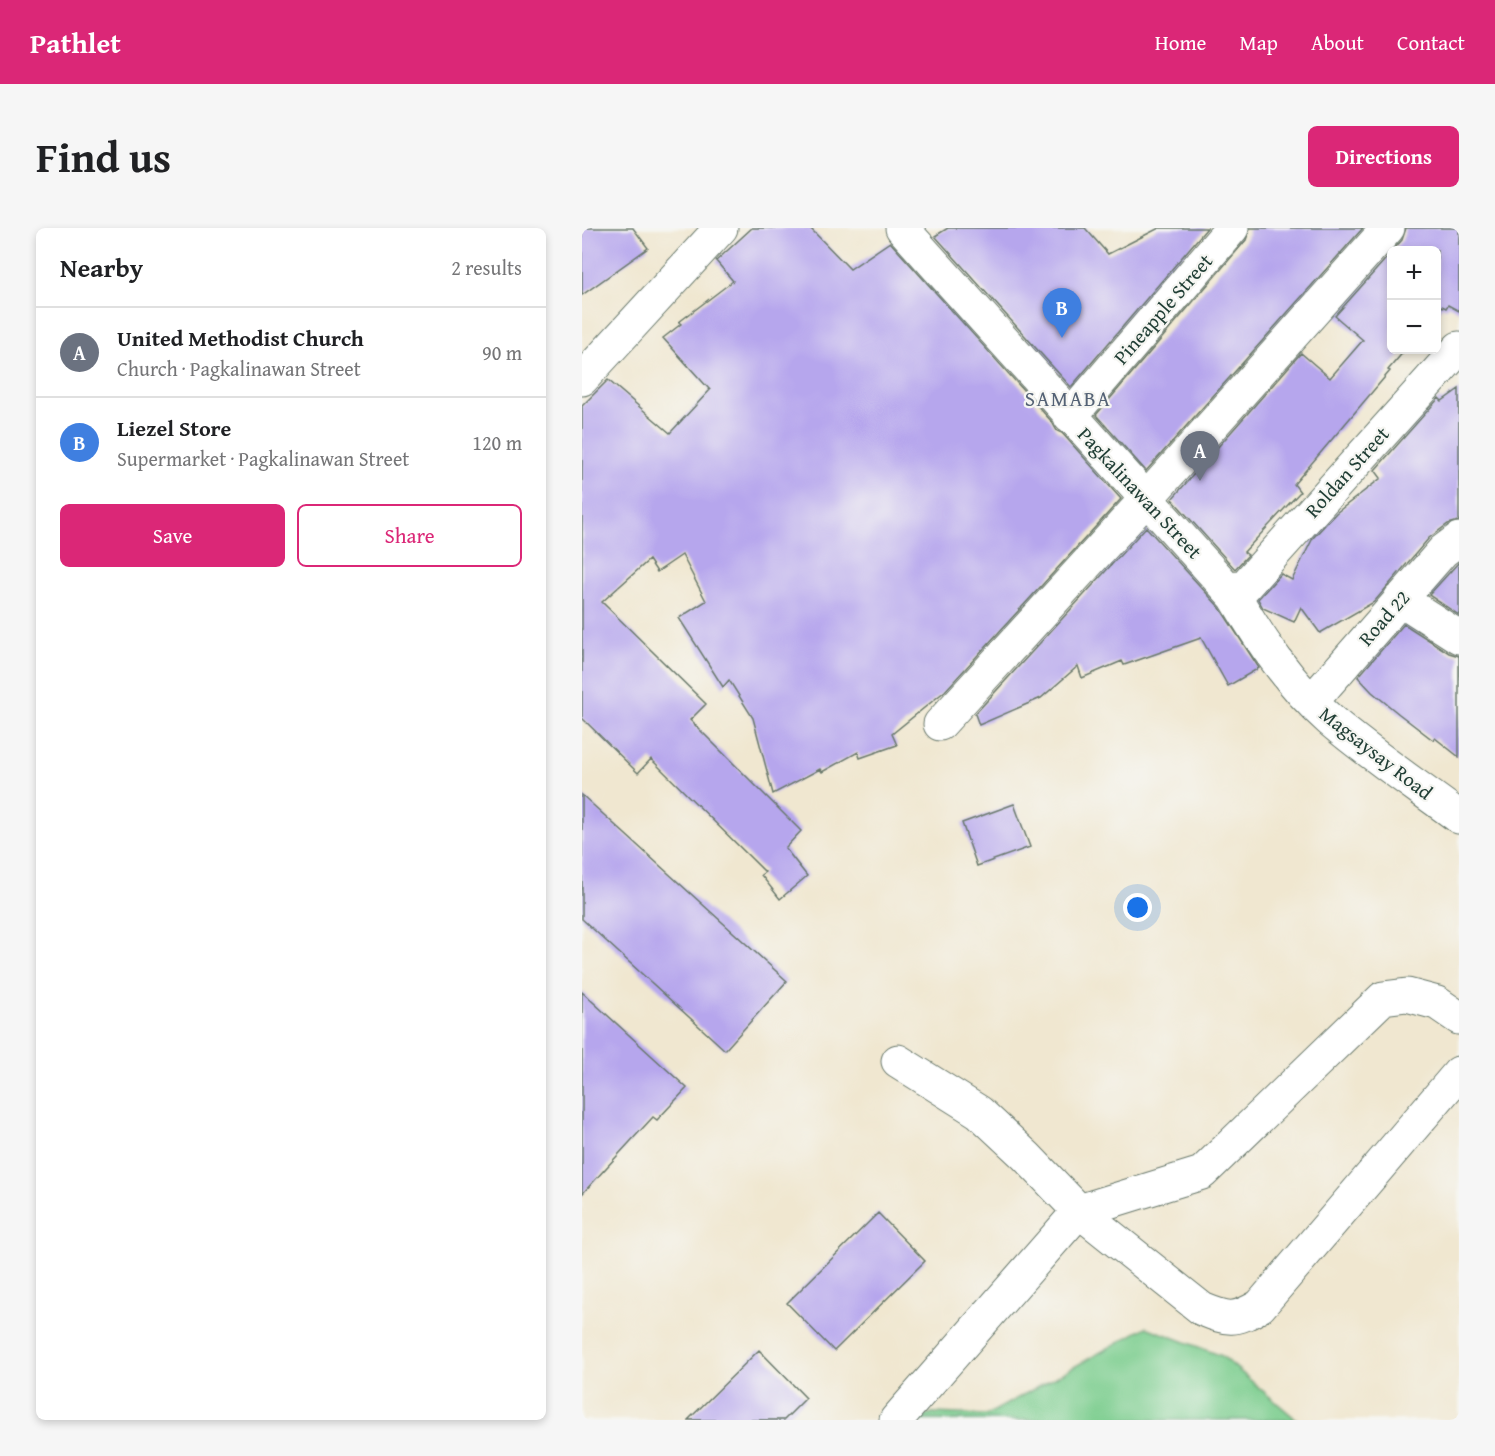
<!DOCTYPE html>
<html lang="en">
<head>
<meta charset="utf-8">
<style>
  :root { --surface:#fff; --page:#f6f6f6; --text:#202124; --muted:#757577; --line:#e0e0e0; --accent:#db2777 }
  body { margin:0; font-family:"Gentium Book Plus",serif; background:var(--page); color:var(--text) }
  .controls { position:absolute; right:18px; top:18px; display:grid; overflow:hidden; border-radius:9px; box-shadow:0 3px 9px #0003 }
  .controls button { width:54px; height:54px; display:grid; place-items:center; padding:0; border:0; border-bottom:2px solid var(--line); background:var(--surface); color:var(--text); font:30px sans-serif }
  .you { position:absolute; left:556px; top:680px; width:21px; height:21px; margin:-15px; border:4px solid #fff; border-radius:50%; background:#1a73e8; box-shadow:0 0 0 9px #1a73e833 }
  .badge { display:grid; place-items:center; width:39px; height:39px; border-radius:50%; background:var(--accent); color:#fff; font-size:20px; font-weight:700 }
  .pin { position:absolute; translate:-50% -50px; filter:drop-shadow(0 2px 3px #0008) }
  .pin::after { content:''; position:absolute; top:32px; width:21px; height:18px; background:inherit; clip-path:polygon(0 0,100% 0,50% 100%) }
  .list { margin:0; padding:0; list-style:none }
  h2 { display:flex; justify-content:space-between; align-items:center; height:78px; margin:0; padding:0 24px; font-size:26px }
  h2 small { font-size:20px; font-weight:400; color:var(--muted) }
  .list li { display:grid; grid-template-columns:39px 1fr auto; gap:18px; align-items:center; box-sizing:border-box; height:90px; padding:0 24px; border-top:2px solid var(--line) }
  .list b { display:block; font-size:22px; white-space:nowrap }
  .list p { margin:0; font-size:20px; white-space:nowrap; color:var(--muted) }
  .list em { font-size:20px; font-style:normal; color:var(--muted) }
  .actions { display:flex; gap:12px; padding:18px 24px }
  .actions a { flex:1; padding:14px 0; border:2px solid var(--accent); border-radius:9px; text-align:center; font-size:21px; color:var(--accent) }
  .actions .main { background:var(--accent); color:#fff }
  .map { position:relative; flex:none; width:877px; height:1192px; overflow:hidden; border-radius:9px }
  header { display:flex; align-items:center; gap:36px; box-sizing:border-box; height:84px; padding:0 30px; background:var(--accent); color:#fff }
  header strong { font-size:28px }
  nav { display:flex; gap:33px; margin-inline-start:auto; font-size:21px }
  .intro { display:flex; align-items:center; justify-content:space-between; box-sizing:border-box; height:144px; padding:0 36px }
  h1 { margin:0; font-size:42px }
  .button { padding:15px 27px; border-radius:9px; background:var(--accent); color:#fff; font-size:21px; font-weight:700 }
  main { display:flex; gap:36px; padding:0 36px }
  aside { flex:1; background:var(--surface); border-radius:9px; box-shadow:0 3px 9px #0003 }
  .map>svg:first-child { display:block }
</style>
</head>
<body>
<header>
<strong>Pathlet</strong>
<nav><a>Home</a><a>Map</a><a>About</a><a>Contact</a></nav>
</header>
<div class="intro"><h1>Find us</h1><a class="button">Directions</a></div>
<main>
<aside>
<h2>Nearby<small>2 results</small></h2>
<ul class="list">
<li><span class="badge" style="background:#6b7280">A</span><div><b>United Methodist Church</b><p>Church · Pagkalinawan Street</p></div><em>90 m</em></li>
<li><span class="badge" style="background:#3f7fe0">B</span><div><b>Liezel Store</b><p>Supermarket · Pagkalinawan Street</p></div><em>120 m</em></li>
</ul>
<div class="actions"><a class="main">Save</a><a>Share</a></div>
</aside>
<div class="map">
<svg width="877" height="1192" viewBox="0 0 877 1192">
  <rect width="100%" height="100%" fill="#f6f6f2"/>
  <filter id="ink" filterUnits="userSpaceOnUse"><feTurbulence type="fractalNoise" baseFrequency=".0167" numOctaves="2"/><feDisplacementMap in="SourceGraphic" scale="12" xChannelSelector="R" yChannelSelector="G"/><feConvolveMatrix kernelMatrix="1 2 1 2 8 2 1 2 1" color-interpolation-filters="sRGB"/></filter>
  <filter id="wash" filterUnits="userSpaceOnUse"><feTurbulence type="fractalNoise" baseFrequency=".008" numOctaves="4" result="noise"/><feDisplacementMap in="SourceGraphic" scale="24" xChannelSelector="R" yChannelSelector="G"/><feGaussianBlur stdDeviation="1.35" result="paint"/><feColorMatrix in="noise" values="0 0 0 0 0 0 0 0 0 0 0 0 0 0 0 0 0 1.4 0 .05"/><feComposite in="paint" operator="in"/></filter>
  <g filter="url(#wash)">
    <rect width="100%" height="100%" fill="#f0e7d0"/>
    <path fill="#7bcd8e" stroke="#4d8561" stroke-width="1.5" d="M 564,1099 L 640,1128 L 715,1192 L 334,1192 L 350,1185 L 405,1187 Z"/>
    <g id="blocks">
      <path fill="#b6a6ed" d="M 0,0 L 51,0 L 66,20 L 0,67 Z
        M 170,0 L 228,0 L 268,41 L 308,14 L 470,194 L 475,203 L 480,205 L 539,271 L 363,463 L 310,506 L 315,517 L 278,530 L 276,524 L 240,544 L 238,541 L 191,566 L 171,490 L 147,452 L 141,459 L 97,390 L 124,373 L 100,327 L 75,344 L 67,332 L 20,374 L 124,476 L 108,492 L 219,603 L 203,620 L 225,648 L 198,671 L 179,647 L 183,644 L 69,531 L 56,545 L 0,490 L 0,178 L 26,152 L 88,205 L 128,162 L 81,110 L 99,96 L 97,94 L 151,53 L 134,33 Z
        M 366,0 L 503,0 L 526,26 L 577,0 L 625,0 L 489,159 L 353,8 Z
        M 668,0 L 781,0 L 564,243 L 514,187 L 664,12 Z
        M 824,0 L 877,0 L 877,83 L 866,77 L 864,80 L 860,78 L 855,85 L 855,22 L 811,22 L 820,12 Z
        M 810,24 L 810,122 L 823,122 L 806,142 L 808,143 L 712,256 L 718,264 L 662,324 L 666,327 L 653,341 L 590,271 L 719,125 L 748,150 L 781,112 L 753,88 Z
        M 877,161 L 877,293 L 866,296 L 847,310 L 792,374 L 738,405 L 719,379 L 712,394 L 681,380 L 676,371 L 699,346 L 710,352 L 731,310 L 754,285 L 799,250 L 793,242 L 857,170 L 860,173 Z
        M 564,299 L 638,380 L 677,440 L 646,458 L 619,410 L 542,437 L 540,433 L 500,450 L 496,438 L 459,470 L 397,497 L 393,486 Z
        M 877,334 L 877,387 L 847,367 Z
        M 822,396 L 867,425 L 877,428 L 877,529 L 853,510 L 851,512 L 817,486 L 790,464 L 776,449 Z
        M 0,567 L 205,753 L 143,822 L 0,691 Z
        M 432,576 L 448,619 L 395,638 L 380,595 Z
        M 0,764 L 105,860 L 75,892 L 71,889 L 0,966 Z
        M 296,985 L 343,1033 L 252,1123 L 205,1075 Z
        M 177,1122 L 224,1170 L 202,1192 L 106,1192 Z"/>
    </g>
  </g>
  <g filter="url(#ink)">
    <use href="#blocks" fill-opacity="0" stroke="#68786b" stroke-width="1.5"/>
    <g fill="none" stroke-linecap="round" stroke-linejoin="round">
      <g stroke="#68786b" stroke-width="35">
        <path id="minor" d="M 320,0 L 653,369 C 679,413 709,458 748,492 C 789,527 834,557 877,589
          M 488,189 L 650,0
          M 653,369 L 877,120
          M 818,371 L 877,409
          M 730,473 L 861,323 L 877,311
          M 358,496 L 565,270 L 806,0
          M 316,833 L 397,884 L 444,928 L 497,983 L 620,1081 C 647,1092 652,1093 678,1078 L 877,845
          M 314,1192 L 497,983 L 620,945 L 801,770 L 825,767 L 855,775 L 877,790"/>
      </g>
      <g stroke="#68786b" stroke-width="35">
        <path id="major" d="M 0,151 L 139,0"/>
      </g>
      <use href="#minor" stroke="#fff" stroke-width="33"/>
      <use href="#major" stroke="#fff" stroke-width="33"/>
    </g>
  </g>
  <g text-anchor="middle" stroke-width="4.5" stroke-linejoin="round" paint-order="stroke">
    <g font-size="20" fill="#1f3d34" stroke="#f6f6f2">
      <text transform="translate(581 81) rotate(-49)" y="7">Pineapple Street</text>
      <text transform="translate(765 244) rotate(-48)" y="7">Roldan Street</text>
      <text transform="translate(558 265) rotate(47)" y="7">Pagkalinawan Street</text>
      <text transform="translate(802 390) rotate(-49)" y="7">Road 22</text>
      <text transform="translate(794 525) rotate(38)" y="7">Magsaysay Road</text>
    </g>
    <g font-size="21" letter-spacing="1.5" fill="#546275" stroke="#f6f6f2">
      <text x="486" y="178">SAMABA</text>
    </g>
  </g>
</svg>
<div class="controls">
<button>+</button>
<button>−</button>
</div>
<div class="you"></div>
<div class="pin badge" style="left:618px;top:253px;background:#6b7280">A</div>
<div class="pin badge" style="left:480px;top:110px;background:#3f7fe0">B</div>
</div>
</main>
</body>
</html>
